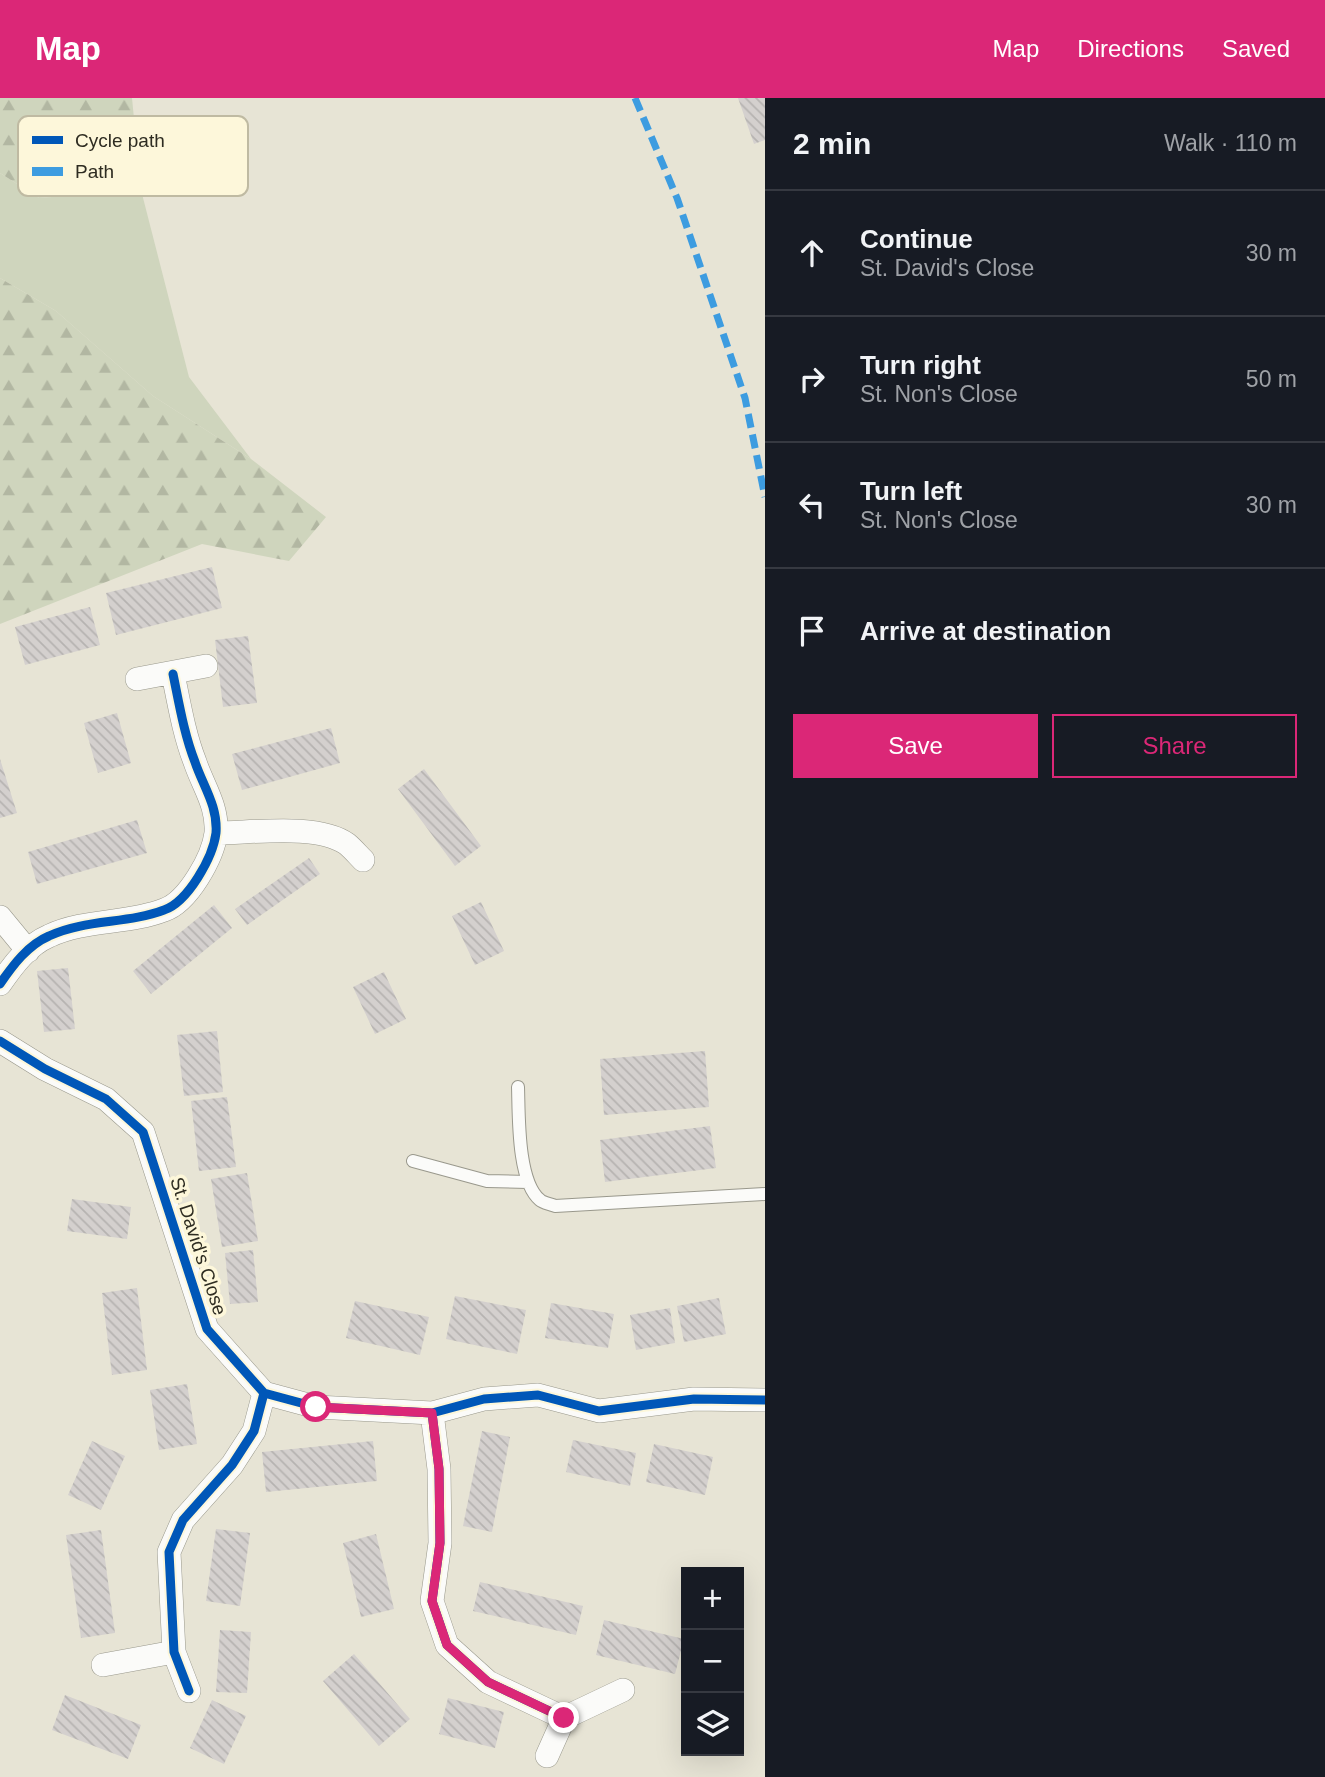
<!DOCTYPE html>
<html lang="en">
<head>
<meta charset="utf-8">
<style>
  :root { --surface:#171b24; --page:#20242c; --text:#f1f3f6; --muted:#9ea1a6; --line:#363941; --accent:#db2777 }
  body { margin:0; font-family:Arial,sans-serif; background:var(--page); color:var(--text) }
  .controls { position:absolute; right:21px; bottom:21px; display:grid; overflow:hidden; border-radius:0px; box-shadow:0 7px 28px #0002 }
  .controls button { width:63px; height:63px; display:grid; place-items:center; padding:0; border:0; border-bottom:2px solid var(--line); background:var(--surface); color:var(--text); font:35px sans-serif }
  .stop { position:absolute; width:21px; height:21px; margin:-16px; border:5px solid #db2777; border-radius:50%; background:#fff }
  .stop.end { background:#db2777; border-color:#fff; box-shadow:0 2px 7px #0008 }
  .list { margin:0; padding:0; list-style:none }
  h2 { display:flex; justify-content:space-between; align-items:center; height:91px; margin:0; padding:0 28px; font-size:30px }
  h2 small { font-size:23px; font-weight:400; color:var(--muted) }
  .list li { display:grid; grid-template-columns:46px 1fr auto; gap:21px; align-items:center; box-sizing:border-box; height:126px; padding:0 28px; border-top:2px solid var(--line) }
  .list b { display:block; font-size:26px; white-space:nowrap }
  .list p { margin:0; font-size:23px; white-space:nowrap; color:var(--muted) }
  .list em { font-size:23px; font-style:normal; color:var(--muted) }
  .actions { display:flex; gap:14px; padding:21px 28px }
  .actions a { flex:1; padding:16px 0; border:2px solid var(--accent); border-radius:0px; text-align:center; font-size:24px; color:var(--accent) }
  .actions .main { background:var(--accent); color:#fff }
  .icon { flex:none; width:38px; height:38px; fill:none; stroke:currentColor; stroke-width:2; stroke-linecap:round; stroke-linejoin:round }
  .map { position:relative; flex:none; width:765px; height:1679px; overflow:hidden }
  header { display:flex; align-items:center; gap:42px; box-sizing:border-box; height:98px; padding:0 35px; background:var(--accent); color:#fff }
  header strong { font-size:33px }
  nav { display:flex; gap:38px; margin-inline-start:auto; font-size:24px }
  main { display:flex }
  aside { flex:1; background:var(--surface) }
  .map>svg:first-child { display:block }
</style>
</head>
<body>
<header>
<strong>Map</strong>
<nav><a>Map</a><a>Directions</a><a>Saved</a></nav>
</header>
<main>
<div class="map">
<svg width="765" height="1679" viewBox="0 0 765 1679">
  <defs>
    <pattern id="forest-firs" width="22" height="20" patternUnits="userSpaceOnUse" patternTransform="scale(1.75)"><rect width="22" height="20" fill="#cfd5bd"/><path d="M5 1l3.5 6h-7zM16 11l3.5 6h-7z" fill="#b2b7a2"/></pattern>
    <pattern id="building-back-hatch" width="6" height="6" patternUnits="userSpaceOnUse" patternTransform="scale(1.75)"><rect width="6" height="6" fill="#d4d0ce"/><path d="M-1 5l2 2M0 0l6 6M5-1l2 2" fill="none" stroke="#b6b3b1"/></pattern>
  </defs>
  <rect width="100%" height="100%" fill="#e7e4d5"/>
  <path fill="#cfd5bd" d="M 0,75 L 39,100 L 141,92 L 189,279 L 251,361 L 153,298 L 56,213 L 0,180 Z"/>
  <path fill="url(#forest-firs)" d="M 0,0 L 132,0 L 141,92 L 39,100 L 0,75 Z
    M 0,180 L 56,213 L 153,298 L 251,361 L 326,419 L 289,463 L 202,446 L 0,526 Z"/>
  <path fill="url(#building-back-hatch)" d="M 738,0 L 765,0 L 765,42 L 754,46 Z
    M 212,469 L 222,510 L 116,537 L 106,495 Z
    M 90,509 L 100,547 L 25,567 L 15,529 Z
    M 248,538 L 257,605 L 223,609 L 215,542 Z
    M 117,615 L 131,665 L 98,675 L 84,625 Z
    M 331,630 L 340,665 L 242,692 L 232,656 Z
    M 0,661 L 17,715 L 0,720 Z
    M 424,671 L 481,748 L 455,768 L 398,691 Z
    M 137,722 L 147,755 L 37,786 L 28,754 Z
    M 309,760 L 320,776 L 247,827 L 235,811 Z
    M 481,804 L 504,853 L 475,867 L 452,818 Z
    M 214,807 L 232,830 L 151,896 L 133,873 Z
    M 68,870 L 75,931 L 44,934 L 37,873 Z
    M 384,874 L 406,921 L 375,936 L 353,889 Z
    M 217,933 L 223,994 L 184,998 L 177,937 Z
    M 705,953 L 709,1009 L 604,1017 L 600,961 Z
    M 227,999 L 236,1069 L 199,1073 L 191,1003 Z
    M 710,1028 L 716,1070 L 605,1084 L 600,1042 Z
    M 247,1075 L 258,1143 L 222,1149 L 211,1081 Z
    M 72,1101 L 131,1109 L 127,1141 L 67,1133 Z
    M 253,1152 L 258,1204 L 230,1206 L 225,1155 Z
    M 137,1190 L 147,1272 L 112,1277 L 102,1195 Z
    M 455,1198 L 526,1212 L 517,1256 L 446,1241 Z
    M 719,1200 L 726,1236 L 684,1244 L 677,1208 Z
    M 355,1203 L 429,1219 L 420,1257 L 346,1240 Z
    M 551,1205 L 614,1216 L 608,1250 L 545,1240 Z
    M 670,1210 L 675,1245 L 636,1252 L 630,1217 Z
    M 187,1286 L 197,1346 L 159,1352 L 150,1292 Z
    M 482,1333 L 510,1339 L 492,1434 L 463,1428 Z
    M 573,1342 L 636,1355 L 630,1388 L 566,1374 Z
    M 92,1343 L 125,1358 L 101,1412 L 68,1397 Z
    M 373,1343 L 377,1383 L 266,1394 L 262,1354 Z
    M 654,1346 L 713,1359 L 705,1397 L 646,1384 Z
    M 216,1431 L 250,1435 L 240,1508 L 206,1503 Z
    M 101,1432 L 115,1535 L 81,1540 L 66,1437 Z
    M 376,1436 L 394,1511 L 361,1519 L 343,1445 Z
    M 480,1484 L 583,1508 L 576,1537 L 473,1513 Z
    M 604,1522 L 684,1541 L 675,1576 L 596,1557 Z
    M 220,1532 L 251,1534 L 247,1595 L 216,1594 Z
    M 354,1556 L 410,1621 L 379,1648 L 323,1583 Z
    M 65,1597 L 141,1627 L 128,1661 L 52,1632 Z
    M 448,1600 L 504,1614 L 495,1650 L 439,1636 Z
    M 212,1602 L 246,1618 L 224,1666 L 190,1650 Z"/>
  <g fill="none" stroke-linecap="round" stroke-linejoin="round">
    <g stroke="#99988c" stroke-width="14">
      <path id="lane" d="M 518,989 C 519,1016 517,1083 540,1102 C 543,1105 551,1106 555,1108 L 765,1096
        M 413,1063 L 487,1083 L 528,1084"/>
    </g>
    <g stroke="#99988c" stroke-width="24">
      <path id="street" d="M 137,581 L 206,568
        M 216,735 C 251,735 318,725 347,746 C 353,751 358,757 363,762
        M 0,819 L 28,853
        M 0,886 C 13,867 28,847 49,838 C 85,821 128,826 164,812 C 188,804 213,759 216,735 C 218,708 203,688 195,664 C 184,636 179,605 173,576
        M 0,943 L 45,971 L 106,1001 L 143,1034 L 207,1231 L 264,1295 L 316,1309 L 432,1315 L 484,1301 L 538,1297 L 599,1313 L 694,1301 L 765,1302
        M 432,1315 L 439,1371 L 440,1445 L 432,1503 L 447,1547 L 488,1584 L 564,1620
        M 103,1567 L 174,1554
        M 189,1593 L 174,1554 L 169,1454 L 183,1422 L 232,1367 L 254,1333 L 264,1295
        M 547,1658 L 564,1620 L 623,1592"/>
    </g>
    <use href="#lane" stroke="#fbfbf9" stroke-width="12"/>
    <use href="#street" stroke="#fbfbf9" stroke-width="23"/>
    <path stroke="#3d9ce0" stroke-width="7" stroke-dasharray="14 7" stroke-linecap="butt" d="M 635,0 L 677,100 L 745,300 L 765,399"/>
    <g stroke="#fdf7da" stroke-width="13">
      <path id="cycleway" d="M 0,886 C 13,867 28,847 49,838 C 85,821 128,826 164,812 C 188,804 213,759 216,735 C 218,708 203,688 195,664 C 184,636 179,605 173,576
        M 0,943 L 45,971 L 106,1001 L 143,1034 L 207,1231 L 264,1295 L 316,1309 L 432,1315 L 484,1301 L 538,1297 L 599,1313 L 694,1301 L 765,1302
        M 432,1315 L 439,1371 L 440,1445 L 432,1503 L 447,1547 L 488,1584 L 564,1620
        M 189,1593 L 174,1554 L 169,1454 L 183,1422 L 232,1367 L 254,1333 L 264,1295"/>
    </g>
    <use href="#cycleway" stroke="#0057b8" stroke-width="9"/>
  </g>
  <g fill="none" stroke-linecap="round" stroke-linejoin="round">
    <path stroke="#db2777" stroke-width="9" d="M 316,1309 L 432,1315 L 439,1371 L 440,1445 L 432,1503 L 447,1547 L 488,1584 L 564,1620"/>
  </g>
  <g text-anchor="middle" stroke-width="7" stroke-linejoin="round" paint-order="stroke">
    <g font-size="19" fill="#2e2c21" stroke="#fdf7da">
      <text transform="translate(199 1148) rotate(72)" y="7">St. David's Close</text>
    </g>
  </g>
  <rect x="18" y="18" width="230" height="80" rx="10" fill="#fdf7da" stroke="#bfbaa2" stroke-width="2"/>
  <rect x="32" y="38" width="31" height="8" fill="#0057b8"/>
  <rect x="32" y="69" width="31" height="9" fill="#3d9ce0"/>
  <g font-size="19" fill="#2e2c21">
    <text x="75" y="49">Cycle path</text>
    <text x="75" y="80">Path</text>
  </g>
</svg>
<div class="controls">
<button>+</button>
<button>−</button>
<button><svg class="icon" aria-label="layers" viewBox="0 0 24 24"><path d="M12 4l9 5-9 5-9-5zM3 14l9 5 9-5"/></svg></button>
</div>
<div class="stop" style="left:316px;top:1309px"></div>
<div class="stop end" style="left:564px;top:1620px"></div>
</div>
<aside>
<h2>2 min<small>Walk · 110 m</small></h2>
<ul class="list">
<li><svg class="icon" aria-label="ahead" viewBox="0 0 24 24"><path d="M12 20V5M6 11l6-6 6 6"/></svg><div><b>Continue</b><p>St. David's Close</p></div><em>30 m</em></li>
<li><svg class="icon" aria-label="right" viewBox="0 0 24 24"><path d="M7 20v-9h11M14 6l5 5-5 5"/></svg><div><b>Turn right</b><p>St. Non's Close</p></div><em>50 m</em></li>
<li><svg class="icon" aria-label="left" viewBox="0 0 24 24"><path d="M17 20v-9H6M10 6l-5 5 5 5"/></svg><div><b>Turn left</b><p>St. Non's Close</p></div><em>30 m</em></li>
<li><svg class="icon" aria-label="arrive" viewBox="0 0 24 24"><path d="M6 21V4h12l-3 4 3 4H6"/></svg><div><b>Arrive at destination</b></div></li>
</ul>
<div class="actions"><a class="main">Save</a><a>Share</a></div>
</aside>
</main>
</body>
</html>
